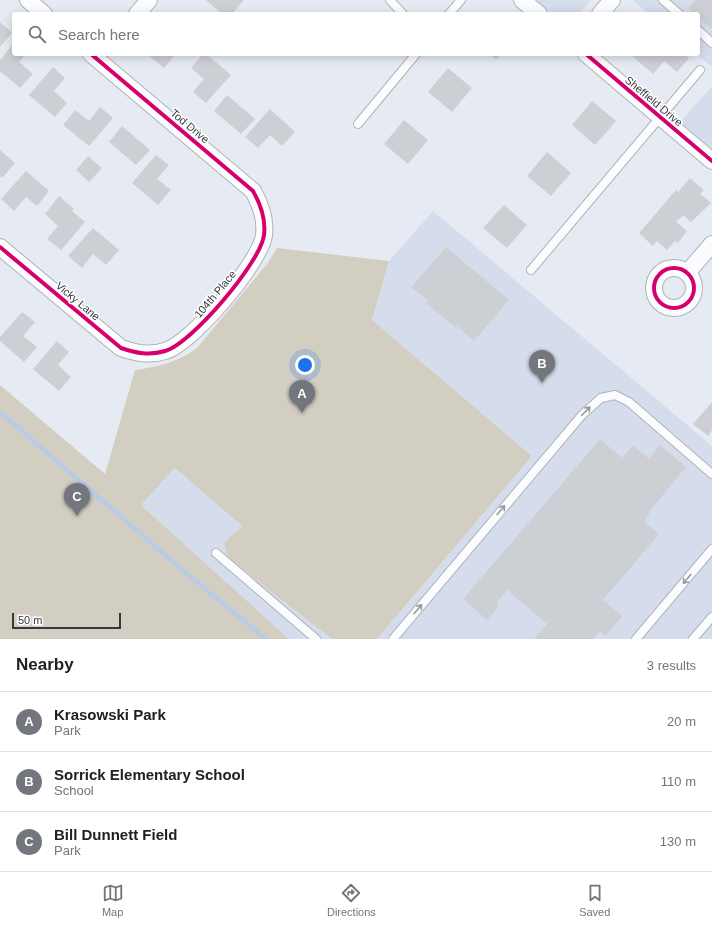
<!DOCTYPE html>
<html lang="en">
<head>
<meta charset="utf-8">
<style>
  :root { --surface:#fff; --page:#f6f6f6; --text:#202124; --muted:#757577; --line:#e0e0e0; --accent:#73767d }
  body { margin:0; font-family:Arial,sans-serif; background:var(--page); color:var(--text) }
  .scale { position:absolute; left:12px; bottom:10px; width:109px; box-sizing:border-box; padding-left:4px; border:2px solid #35383e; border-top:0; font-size:11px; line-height:14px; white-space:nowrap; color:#35383e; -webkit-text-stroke:3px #fff; paint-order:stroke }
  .you { position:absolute; left:305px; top:365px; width:14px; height:14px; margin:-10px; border:3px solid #fff; border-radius:50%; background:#1a73e8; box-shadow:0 0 0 6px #1a73e833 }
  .badge { display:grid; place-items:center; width:26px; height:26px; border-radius:50%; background:var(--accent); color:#fff; font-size:13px; font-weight:700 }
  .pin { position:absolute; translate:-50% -33px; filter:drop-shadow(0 1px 2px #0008) }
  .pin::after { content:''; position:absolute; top:21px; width:14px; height:12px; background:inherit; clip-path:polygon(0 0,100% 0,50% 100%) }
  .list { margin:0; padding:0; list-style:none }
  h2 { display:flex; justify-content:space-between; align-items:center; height:52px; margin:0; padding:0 16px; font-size:17px }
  h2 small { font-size:13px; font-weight:400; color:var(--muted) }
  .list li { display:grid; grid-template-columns:26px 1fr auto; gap:12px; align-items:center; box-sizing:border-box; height:60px; padding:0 16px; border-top:1px solid var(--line) }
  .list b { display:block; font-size:15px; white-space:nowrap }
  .list p { margin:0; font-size:13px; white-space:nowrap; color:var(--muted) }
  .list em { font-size:13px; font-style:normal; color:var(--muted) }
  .icon { flex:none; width:22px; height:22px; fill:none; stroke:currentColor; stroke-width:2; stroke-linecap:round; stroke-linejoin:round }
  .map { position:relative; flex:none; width:712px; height:639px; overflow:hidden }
  .search { position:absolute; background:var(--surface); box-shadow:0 2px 10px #0003; left:12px; right:12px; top:12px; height:44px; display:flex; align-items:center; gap:10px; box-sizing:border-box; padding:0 14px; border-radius:4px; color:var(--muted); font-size:15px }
  .sheet { height:232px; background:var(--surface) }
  nav { display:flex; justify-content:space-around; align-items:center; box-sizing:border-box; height:56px; border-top:1px solid var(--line); background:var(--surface); font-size:11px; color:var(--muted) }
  nav a { display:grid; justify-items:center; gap:2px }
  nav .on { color:var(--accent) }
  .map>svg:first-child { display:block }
</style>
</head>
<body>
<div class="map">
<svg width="712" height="639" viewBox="0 0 712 639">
  <rect width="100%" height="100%" fill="#e6eaf2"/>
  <path fill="#d5ddec" d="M 535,0 L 591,0 L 579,14 L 552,14 Z
    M 635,0 L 712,0 L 712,67 L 696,54 L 698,54 L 698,14 L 649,14 L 634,1 Z
    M 712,86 L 712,149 L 680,122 Z
    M 433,211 L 712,446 L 712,639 L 377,639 L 532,456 L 372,320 L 389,261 Z
    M 175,468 L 242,526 L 225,543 L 228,558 L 332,639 L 289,639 L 141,505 Z"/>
  <path fill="#d3cec2" d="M 277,248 L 389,261 L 372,320 L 532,456 L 377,639 L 332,639 L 228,558 L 224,543 L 242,526 L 175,468 L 141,505 L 289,639 L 0,639 L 0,385 L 105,474 L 135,370 C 158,367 179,362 197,348 L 267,264 Z"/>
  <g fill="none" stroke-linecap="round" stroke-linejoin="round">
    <path stroke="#bacbe8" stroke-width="4.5" d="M 0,412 L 193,579 L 266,639"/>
  </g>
  <path fill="#ccd0d5" d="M 206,0 L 244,0 L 232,14 L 222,14 Z
    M 695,0 L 712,0 L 712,29 L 698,17 L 698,14 L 695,14 L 688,8 Z
    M 0,22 L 12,33 L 0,47 Z
    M 14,43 L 14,54 L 26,54 L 19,62 L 33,74 L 20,88 L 0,71 L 0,60 Z
    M 149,54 L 176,54 L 164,68 L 148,55 Z
    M 203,54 L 206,54 L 231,75 L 206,103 L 193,92 L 204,79 L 191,68 Z
    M 489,54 L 501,54 L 496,60 Z
    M 630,54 L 684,54 L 689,58 L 677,72 L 664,61 L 653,74 Z
    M 53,67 L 65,78 L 54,91 L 67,103 L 55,117 L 29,95 Z
    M 448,68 L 472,88 L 452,112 L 428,92 Z
    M 227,95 L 255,119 L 241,134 L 214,111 Z
    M 592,101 L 616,121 L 595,145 L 572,125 Z
    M 100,107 L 113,118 L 89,146 L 63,125 L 75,110 L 89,121 Z
    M 270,109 L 295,132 L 282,146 L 270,135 L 258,148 L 245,137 Z
    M 404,120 L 428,140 L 408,164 L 384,144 Z
    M 122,126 L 150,150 L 136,165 L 109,142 Z
    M 0,150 L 15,163 L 2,178 L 0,176 Z
    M 547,152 L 571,173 L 551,196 L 527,176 Z
    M 156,155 L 169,165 L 157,179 L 171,190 L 158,205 L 132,183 Z
    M 88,156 L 102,168 L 89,182 L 76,170 Z
    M 26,171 L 49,191 L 37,206 L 26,197 L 14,211 L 1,199 Z
    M 690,178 L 704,190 L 700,194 L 711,203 L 691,222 L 683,215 L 676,222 L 687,231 L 678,243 L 675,241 L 667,250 L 657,241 L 653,246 L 639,233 L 676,190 L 678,192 Z
    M 59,196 L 74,209 L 72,211 L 85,222 L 61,250 L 47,239 L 58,226 L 45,214 Z
    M 504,205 L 527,225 L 507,248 L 483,228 Z
    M 93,228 L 119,250 L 106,265 L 93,254 L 82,268 L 68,256 Z
    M 446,247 L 509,300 L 474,341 L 457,326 L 456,328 L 426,303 L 428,301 L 411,287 Z
    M 22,312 L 35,322 L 23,336 L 37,347 L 24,362 L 0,341 L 0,337 Z
    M 57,341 L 69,352 L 58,365 L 71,377 L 59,391 L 33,369 Z
    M 712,402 L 712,430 L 708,436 L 693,424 Z
    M 600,439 L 622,458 L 633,445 L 649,459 L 660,445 L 686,467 L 648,513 L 650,514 L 644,521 L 659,534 L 603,600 L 622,616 L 606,636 L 600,631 L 593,639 L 534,639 L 547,624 L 507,590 L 496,603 L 499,606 L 487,620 L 463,599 Z"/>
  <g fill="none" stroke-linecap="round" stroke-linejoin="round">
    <g stroke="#afb2b8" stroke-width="10">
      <path id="lane" d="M 390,0 L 403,14
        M 663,0 L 679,14
        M 449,14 L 461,0
        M 698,30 L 712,43
        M 358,124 L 416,54
        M 531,270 L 700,70
        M 216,553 L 316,639
        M 393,639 L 582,415 L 601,398 L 615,395 L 629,402 L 712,474
        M 636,639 L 712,549
        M 693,639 L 712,617"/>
    </g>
    <g stroke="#afb2b8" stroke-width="18">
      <path id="street" d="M 28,0 L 44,14
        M 522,0 L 539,14
        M 137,14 L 149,0
        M 600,14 L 612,0
        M 586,54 L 712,161
        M 0,247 L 121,348 C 136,353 149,356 165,351 C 191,344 261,262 264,235 C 266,219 261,205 253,191 L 91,54
        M654 288a20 20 0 1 1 40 0a20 20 0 1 1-40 0Z
        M 687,273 L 712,244"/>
    </g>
    <use href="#lane" stroke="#fbfcfd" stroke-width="8"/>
    <use href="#street" stroke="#fbfcfd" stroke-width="16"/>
    <g stroke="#fff" stroke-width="6">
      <path id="cycleway" d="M 586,54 L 712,161
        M 0,247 L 121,348 C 136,353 149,356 165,351 C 191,344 261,262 264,235 C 266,219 261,205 253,191 L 91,54
        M654 288a20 20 0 1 1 40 0a20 20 0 1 1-40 0Z"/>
    </g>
    <use href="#cycleway" stroke="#d6006c" stroke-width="4"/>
  </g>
  <defs><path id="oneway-shaft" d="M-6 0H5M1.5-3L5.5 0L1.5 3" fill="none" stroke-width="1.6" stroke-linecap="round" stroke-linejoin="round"/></defs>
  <g stroke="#989a9e">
    <use href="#oneway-shaft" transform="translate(586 411) rotate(-46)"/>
    <use href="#oneway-shaft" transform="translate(501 510) rotate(-50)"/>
    <use href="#oneway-shaft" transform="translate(687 579) rotate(130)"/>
    <use href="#oneway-shaft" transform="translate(418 609) rotate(-50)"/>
  </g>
  <g text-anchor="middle" stroke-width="3" stroke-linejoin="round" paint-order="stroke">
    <g font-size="11" fill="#35383e" stroke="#fff">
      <text transform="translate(654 101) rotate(40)" y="4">Sheffield Drive</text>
      <text transform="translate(190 126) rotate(40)" y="4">Tod Drive</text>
      <text transform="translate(215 294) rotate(-50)" y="4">104th Place</text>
      <text transform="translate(78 301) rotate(40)" y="4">Vicky Lane</text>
    </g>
  </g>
</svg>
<div class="scale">50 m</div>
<div class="you"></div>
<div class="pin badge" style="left:302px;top:413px">A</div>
<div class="pin badge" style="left:542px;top:383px">B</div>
<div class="pin badge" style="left:77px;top:516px">C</div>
<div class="search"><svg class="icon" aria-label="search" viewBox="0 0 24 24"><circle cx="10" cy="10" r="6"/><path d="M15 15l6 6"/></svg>Search here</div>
</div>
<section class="sheet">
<h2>Nearby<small>3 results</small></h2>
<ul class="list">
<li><span class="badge">A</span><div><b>Krasowski Park</b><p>Park</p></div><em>20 m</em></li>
<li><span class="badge">B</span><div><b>Sorrick Elementary School</b><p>School</p></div><em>110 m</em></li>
<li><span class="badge">C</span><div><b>Bill Dunnett Field</b><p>Park</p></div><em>130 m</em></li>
</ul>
</section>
<nav>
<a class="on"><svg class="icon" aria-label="map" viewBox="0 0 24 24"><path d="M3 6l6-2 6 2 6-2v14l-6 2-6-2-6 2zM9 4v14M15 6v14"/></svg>Map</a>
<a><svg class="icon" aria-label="directions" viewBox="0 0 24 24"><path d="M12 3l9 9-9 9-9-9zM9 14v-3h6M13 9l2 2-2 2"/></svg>Directions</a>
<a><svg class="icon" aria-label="saved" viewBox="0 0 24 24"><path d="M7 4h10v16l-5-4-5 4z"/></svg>Saved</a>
</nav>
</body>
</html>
